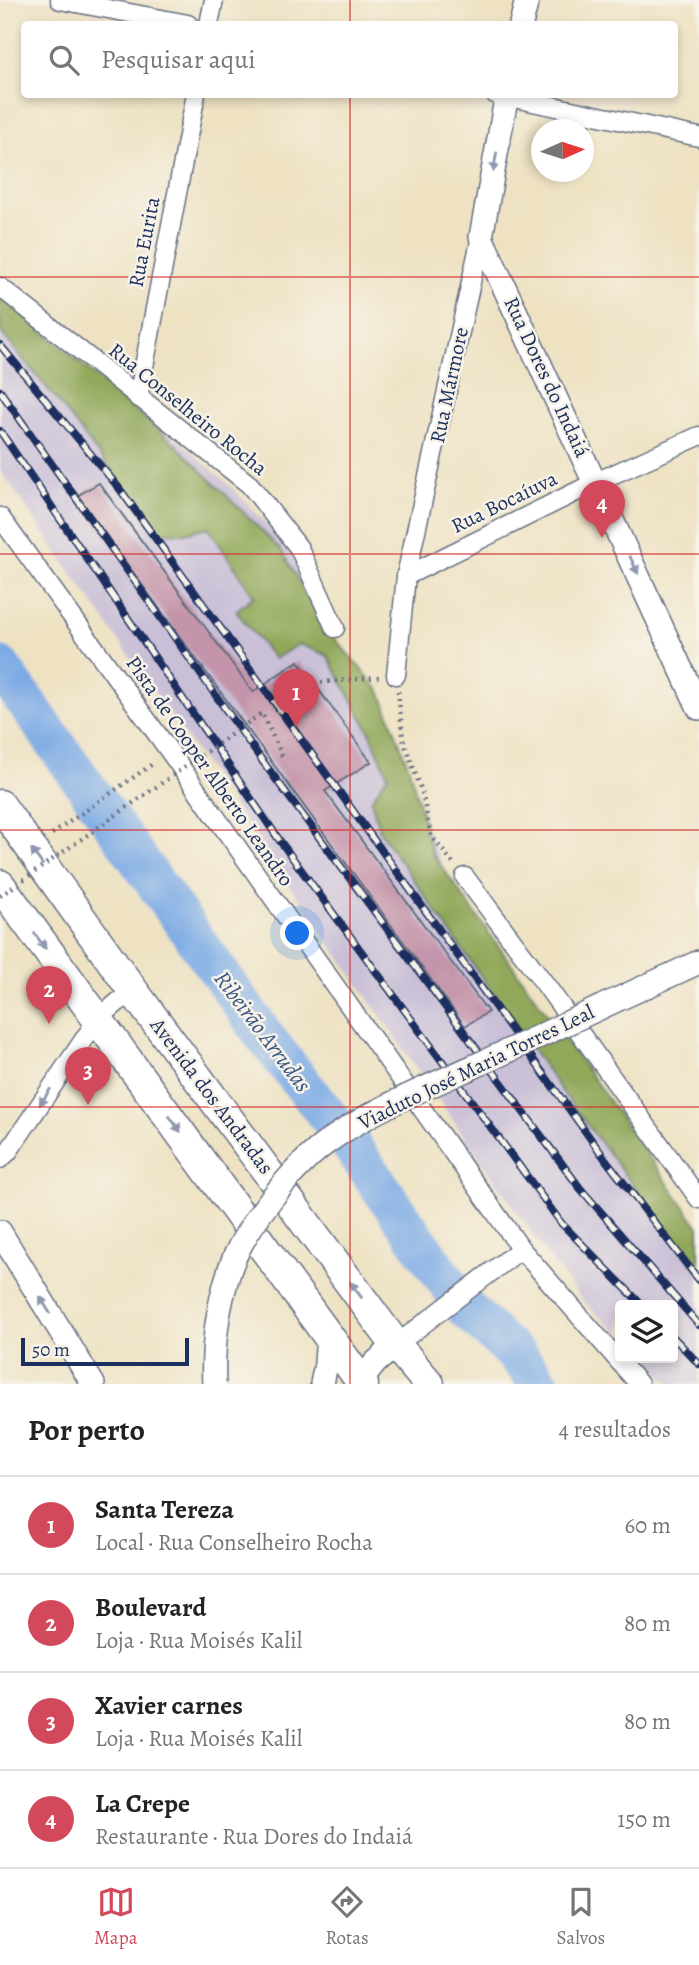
<!DOCTYPE html>
<html lang="pt">
<head>
<meta charset="utf-8">
<style>
  :root { --surface:#fff; --page:#f2f2f2; --text:#222; --muted:#767676; --line:#e0e0e0; --accent:#d1495b }
  body { margin:0; font-family:Alegreya,serif; background:var(--page); color:var(--text) }
  .controls { position:absolute; right:21px; bottom:21px; display:grid; overflow:hidden; border-radius:7px; box-shadow:0 4px 10px #0003 }
  .controls button { width:63px; height:63px; display:grid; place-items:center; padding:0; border:0; border-bottom:2px solid var(--line); background:var(--surface); color:var(--text); font:35px sans-serif }
  .compass { position:absolute; left:531px; top:119px; width:63px; height:63px; border-radius:50%; background:var(--surface); box-shadow:0 4px 10px #0003; rotate:87deg }
  .scale { position:absolute; left:21px; bottom:18px; width:168px; box-sizing:border-box; padding-left:7px; border:4px solid #1b2f5e; border-top:0; font-size:19px; line-height:24px; white-space:nowrap; color:#1b2f5e; -webkit-text-stroke:5px #f7f3e8; paint-order:stroke }
  .you { position:absolute; left:298px; top:934px; width:24px; height:24px; margin:-18px; border:5px solid #fff; border-radius:50%; background:#1a73e8; box-shadow:0 0 0 10px #1a73e833 }
  .badge { display:grid; place-items:center; width:46px; height:46px; border-radius:50%; background:var(--accent); color:#fff; font-size:23px; font-weight:700 }
  .pin { position:absolute; translate:-50% -58px; filter:drop-shadow(0 2px 4px #0008) }
  .pin::after { content:''; position:absolute; top:37px; width:24px; height:21px; background:inherit; clip-path:polygon(0 0,100% 0,50% 100%) }
  .list { margin:0; padding:0; list-style:none }
  h2 { display:flex; justify-content:space-between; align-items:center; height:91px; margin:0; padding:0 28px; font-size:30px }
  h2 small { font-size:23px; font-weight:400; color:var(--muted) }
  .list li { display:grid; grid-template-columns:46px 1fr auto; gap:21px; align-items:center; box-sizing:border-box; height:98px; padding:0 28px; border-top:2px solid var(--line) }
  .list b { display:block; font-size:26px; white-space:nowrap }
  .list p { margin:0; font-size:23px; white-space:nowrap; color:var(--muted) }
  .list em { font-size:23px; font-style:normal; color:var(--muted) }
  .icon { flex:none; width:38px; height:38px; fill:none; stroke:currentColor; stroke-width:2; stroke-linecap:round; stroke-linejoin:round }
  .map { position:relative; flex:none; width:699px; height:1384px; overflow:hidden }
  .search { position:absolute; background:var(--surface); box-shadow:0 4px 10px #0003; left:21px; right:21px; top:21px; height:77px; display:flex; align-items:center; gap:18px; box-sizing:border-box; padding:0 24px; border-radius:7px; color:var(--muted); font-size:26px }
  .sheet { height:483px; background:var(--surface) }
  nav { display:flex; justify-content:space-around; align-items:center; box-sizing:border-box; height:98px; border-top:2px solid var(--line); background:var(--surface); font-size:19px; color:var(--muted) }
  nav a { display:grid; justify-items:center; gap:4px }
  nav .on { color:var(--accent) }
  .map>svg:first-child { display:block }
</style>
</head>
<body>
<div class="map">
<svg width="699" height="1384" viewBox="0 0 699 1384">
  <rect width="100%" height="100%" fill="#f7f3e8"/>
  <filter id="ink" filterUnits="userSpaceOnUse"><feTurbulence type="fractalNoise" baseFrequency=".0143" numOctaves="2"/><feDisplacementMap in="SourceGraphic" scale="14" xChannelSelector="R" yChannelSelector="G"/><feConvolveMatrix kernelMatrix="1 2 1 2 8 2 1 2 1" color-interpolation-filters="sRGB"/></filter>
  <filter id="wash" filterUnits="userSpaceOnUse"><feTurbulence type="fractalNoise" baseFrequency=".00686" numOctaves="4" result="noise"/><feDisplacementMap in="SourceGraphic" scale="28" xChannelSelector="R" yChannelSelector="G"/><feGaussianBlur stdDeviation="1.57" result="paint"/><feColorMatrix in="noise" values="0 0 0 0 0 0 0 0 0 0 0 0 0 0 0 0 0 1.4 0 .05"/><feComposite in="paint" operator="in"/></filter>
  <g filter="url(#wash)">
    <rect width="100%" height="100%" fill="#eee2c3"/>
    <path fill="#c9bfd7" d="M 0,312 L 87,375 L 131,403 L 183,444 L 229,485 L 290,548 L 405,778 L 444,869 L 699,1234 L 699,1384 L 671,1384 L 643,1358 L 673,1358 L 673,1305 L 620,1305 L 620,1336 L 583,1301 L 542,1248 L 0,470 Z"/>
    <path fill="#91a85a" stroke="#566c5c" stroke-width="2" d="M 0,295 L 175,444 L 282,551 L 323,625 L 380,691 L 409,768 L 432,853 L 699,1227 L 699,1272 L 563,1093 L 380,832 L 371,800 L 388,775 L 370,732 L 327,655 L 299,644 L 274,659 L 236,611 L 254,596 L 208,527 L 185,533 L 158,532 L 53,395 L 0,331 Z"/>
    <g fill="none" stroke-linecap="round" stroke-linejoin="round">
      <path stroke="#7caae5" stroke-width="40" d="M 0,666 L 268,1041 L 347,1140 L 466,1309 L 519,1358 L 540,1384"/>
    </g>
    <g id="blocks">
      <path fill="#c495aa" d="M 99,483 L 253,692 L 298,661 L 371,762 L 325,791 L 488,1012 L 465,1026 L 77,496 Z"/>
    </g>
  </g>
  <g filter="url(#ink)">
    <use href="#blocks" fill-opacity="0" stroke="#656e81" stroke-width="2"/>
    <g fill="none" stroke-linecap="round" stroke-linejoin="round">
      <g stroke="#656e81" stroke-width="21">
        <path id="minor" d="M 60,0 L 188,24
          M 209,24 L 214,0
          M 495,94 L 699,137
          M 0,287 L 250,485 L 299,548 L 335,628
          M 138,398 L 196,94
          M 0,517 L 170,752 L 521,1249 L 639,1384
          M 406,576 L 596,482 L 699,436
          M 396,675 L 406,576 L 481,237
          M 465,877 L 545,984 L 699,1199
          M 0,1159 L 8,1152 L 97,1020 L 118,1002 L 134,992
          M 396,1345 L 521,1249"/>
      </g>
      <g stroke="#656e81" stroke-width="26">
        <path id="tertiary" d="M 521,24 L 527,0
          M 507,94 L 481,237 L 699,708
          M 612,1002 L 699,962
          M 0,1232 L 93,1384
          M 322,1384 L 326,1364 L 328,1333
          M 358,1384 L 376,1362 L 396,1345"/>
      </g>
      <g stroke="#656e81" stroke-width="33">
        <path id="primary" d="M 0,805 L 134,992 L 396,1345 L 429,1384
          M 0,885 L 363,1384"/>
      </g>
      <path stroke="#656e81" stroke-width="4.5" stroke-dasharray="2 5" stroke-linecap="butt" d="M 314,683 L 379,677
        M 398,691 L 403,739 L 422,792 L 431,836 L 453,863
        M 259,715 L 262,713 L 284,760
        M 52,834 L 154,763"/>
      <use href="#minor" stroke="#fff" stroke-width="18"/>
      <use href="#tertiary" stroke="#fff" stroke-width="23"/>
      <use href="#primary" stroke="#fff" stroke-width="30"/>
      <g stroke="#1b2f5e" stroke-width="8">
        <path id="rail" d="M 0,345 L 119,488 L 606,1160 L 699,1280
          M 0,391 L 258,755 L 580,1188 L 699,1325
          M 0,431 L 280,841 L 562,1224 L 642,1305
          M 673,1337 L 699,1364"/>
      </g>
      <use href="#rail" stroke="#f7f3e8" stroke-width="5" stroke-dasharray="16" stroke-linecap="butt"/>
      <g stroke="#656e81" stroke-width="26" stroke-linecap="butt">
        <path id="tertiary-bridge" d="M 214,1384 C 212,1347 218,1304 230,1269 C 243,1229 292,1168 326,1143 C 371,1110 425,1088 477,1065 C 522,1045 567,1023 612,1002"/>
      </g>
      <path stroke="#656e81" stroke-width="4.5" stroke-dasharray="2 5" stroke-linecap="butt" d="M 0,896 L 259,715"/>
      <use href="#tertiary-bridge" stroke="#fff" stroke-width="23"/>
    </g>
    <defs><path id="oneway-solid" d="M-6-.8H1V-3.2L6.5 0L1 3.2V.8H-6Z" transform="scale(1.75)"/></defs>
    <g fill="#8d97ae">
      <use href="#oneway-solid" transform="translate(495 162) rotate(100)"/>
      <use href="#oneway-solid" transform="translate(634 565) rotate(65)"/>
      <use href="#oneway-solid" transform="translate(37 857) rotate(-126)"/>
      <use href="#oneway-solid" transform="translate(40 941) rotate(54)"/>
      <use href="#oneway-solid" transform="translate(45 1097) rotate(124)"/>
      <use href="#oneway-solid" transform="translate(175 1124) rotate(54)"/>
      <use href="#oneway-solid" transform="translate(356 1290) rotate(-126)"/>
      <use href="#oneway-solid" transform="translate(45 1305) rotate(-122)"/>
    </g>
  </g>
  <path fill="none" stroke="#d62828" stroke-width="2" stroke-opacity="0.55" d="M 350,0 L 350,24M 350,94 L 350,1384M 0,277 L 699,277M 0,554 L 699,554M 0,830 L 699,830M 0,1107 L 699,1107"/>
  <g text-anchor="middle" stroke-width="5" stroke-linejoin="round" paint-order="stroke">
    <g font-size="21" fill="#1b2f5e" stroke="#f7f3e8">
      <text transform="translate(144 242) rotate(-79)" y="7">Rua Eurita</text>
      <text transform="translate(547 377) rotate(65)" y="7">Rua Dores do Indaiá</text>
      <text transform="translate(449 385) rotate(-78)" y="7">Rua Mármore</text>
      <text transform="translate(188 409) rotate(39)" y="7">Rua Conselheiro Rocha</text>
      <text transform="translate(504 502) rotate(-26)" y="7">Rua Bocaíuva</text>
      <text transform="translate(210 771) rotate(55)" y="7">Pista de Cooper Alberto Leandro</text>
      <text transform="translate(476 1067) rotate(-26)" y="7">Viaduto José Maria Torres Leal</text>
      <text transform="translate(212 1096) rotate(53)" y="7">Avenida dos Andradas</text>
    </g>
    <g font-size="23" font-style="italic" fill="#385486" stroke="#f7f3e8">
      <text transform="translate(263 1031) rotate(53)" y="8">Ribeirão Arrudas</text>
    </g>
  </g>
</svg>
<div class="controls">
<button><svg class="icon" aria-label="layers" viewBox="0 0 24 24"><path d="M12 4l9 5-9 5-9-5zM3 14l9 5 9-5"/></svg></button>
</div>
<svg class="compass" viewBox="-18 -18 36 36"><path d="M0-13l5 13h-10z" fill="#e53935"/><path d="M0 13l5-13h-10z" fill="#767676"/></svg>
<div class="scale">50 m</div>
<div class="you"></div>
<div class="pin badge" style="left:296px;top:727px">1</div>
<div class="pin badge" style="left:49px;top:1024px">2</div>
<div class="pin badge" style="left:88px;top:1105px">3</div>
<div class="pin badge" style="left:602px;top:538px">4</div>
<div class="search"><svg class="icon" aria-label="search" viewBox="0 0 24 24"><circle cx="10" cy="10" r="6"/><path d="M15 15l6 6"/></svg>Pesquisar aqui</div>
</div>
<section class="sheet">
<h2>Por perto<small>4 resultados</small></h2>
<ul class="list">
<li><span class="badge">1</span><div><b>Santa Tereza</b><p>Local · Rua Conselheiro Rocha</p></div><em>60 m</em></li>
<li><span class="badge">2</span><div><b>Boulevard</b><p>Loja · Rua Moisés Kalil</p></div><em>80 m</em></li>
<li><span class="badge">3</span><div><b>Xavier carnes</b><p>Loja · Rua Moisés Kalil</p></div><em>80 m</em></li>
<li><span class="badge">4</span><div><b>La Crepe</b><p>Restaurante · Rua Dores do Indaiá</p></div><em>150 m</em></li>
</ul>
</section>
<nav>
<a class="on"><svg class="icon" aria-label="map" viewBox="0 0 24 24"><path d="M3 6l6-2 6 2 6-2v14l-6 2-6-2-6 2zM9 4v14M15 6v14"/></svg>Mapa</a>
<a><svg class="icon" aria-label="directions" viewBox="0 0 24 24"><path d="M12 3l9 9-9 9-9-9zM9 14v-3h6M13 9l2 2-2 2"/></svg>Rotas</a>
<a><svg class="icon" aria-label="saved" viewBox="0 0 24 24"><path d="M7 4h10v16l-5-4-5 4z"/></svg>Salvos</a>
</nav>
</body>
</html>
